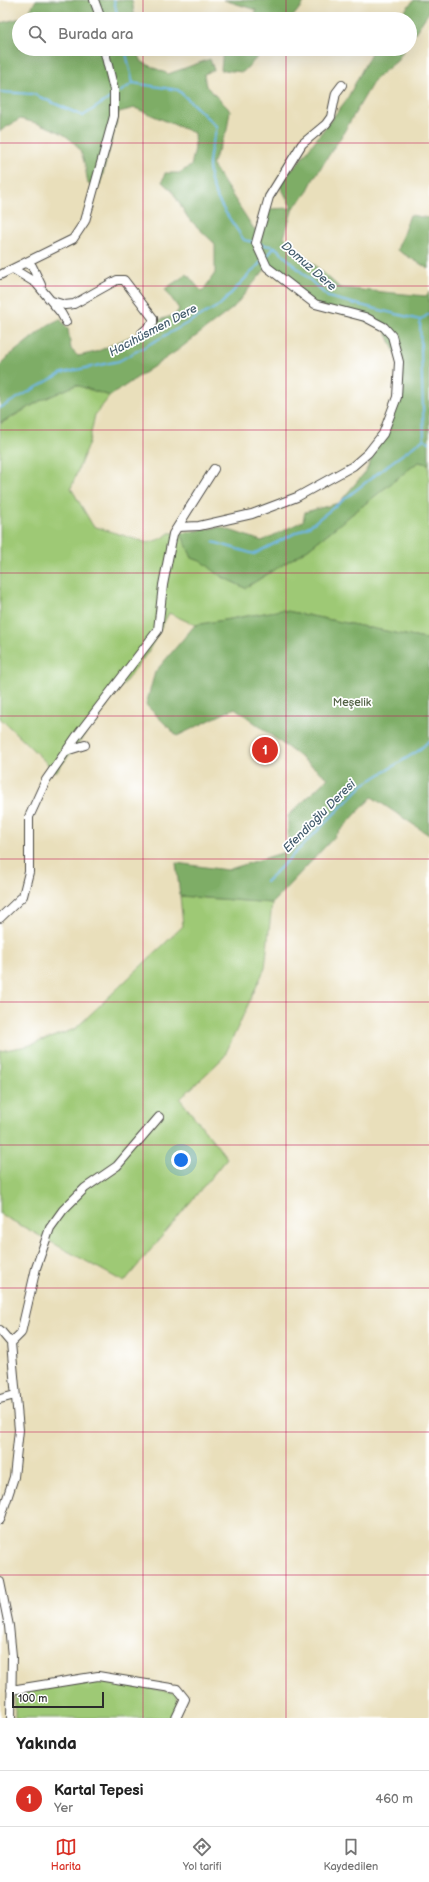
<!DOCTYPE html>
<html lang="tr">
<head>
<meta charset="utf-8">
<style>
  :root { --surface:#fff; --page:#f2f2f2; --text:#222; --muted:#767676; --line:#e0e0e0; --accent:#d93025 }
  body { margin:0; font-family:"Balsamiq Sans",sans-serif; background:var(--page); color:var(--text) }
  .scale { position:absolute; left:12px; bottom:10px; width:92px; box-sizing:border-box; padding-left:4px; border:2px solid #2b2b2b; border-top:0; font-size:11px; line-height:14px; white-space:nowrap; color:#2b2b2b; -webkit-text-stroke:3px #fff; paint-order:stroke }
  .you { position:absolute; left:181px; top:1160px; width:14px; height:14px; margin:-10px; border:3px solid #fff; border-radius:50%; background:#1a73e8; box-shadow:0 0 0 6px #1a73e833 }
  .badge { display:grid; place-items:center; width:26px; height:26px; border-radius:50%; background:var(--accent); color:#fff; font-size:13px; font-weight:700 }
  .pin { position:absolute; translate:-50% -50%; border:2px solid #fff; box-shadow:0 1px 4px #0006 }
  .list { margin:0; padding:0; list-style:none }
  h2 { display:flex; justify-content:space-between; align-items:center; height:52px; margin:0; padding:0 16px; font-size:17px }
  h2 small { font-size:13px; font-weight:400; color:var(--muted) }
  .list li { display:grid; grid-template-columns:26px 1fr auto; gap:12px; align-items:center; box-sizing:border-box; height:56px; padding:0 16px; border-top:1px solid var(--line) }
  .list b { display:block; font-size:15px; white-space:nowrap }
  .list p { margin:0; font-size:13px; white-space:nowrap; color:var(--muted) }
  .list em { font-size:13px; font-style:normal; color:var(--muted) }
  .icon { flex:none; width:22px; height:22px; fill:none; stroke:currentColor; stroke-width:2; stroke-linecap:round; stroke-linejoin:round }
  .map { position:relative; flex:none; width:429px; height:1718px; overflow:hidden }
  .search { position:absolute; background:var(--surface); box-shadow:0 4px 16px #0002; left:12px; right:12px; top:12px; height:44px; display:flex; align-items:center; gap:10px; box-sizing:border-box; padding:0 14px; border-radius:22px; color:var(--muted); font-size:15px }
  .sheet { height:108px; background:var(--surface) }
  nav { display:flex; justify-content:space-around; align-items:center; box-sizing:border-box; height:56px; border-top:1px solid var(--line); background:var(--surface); font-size:11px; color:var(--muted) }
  nav a { display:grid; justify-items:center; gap:2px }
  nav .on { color:var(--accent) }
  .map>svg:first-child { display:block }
</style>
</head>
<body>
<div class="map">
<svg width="429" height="1718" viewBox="0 0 429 1718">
  <rect width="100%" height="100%" fill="#fff"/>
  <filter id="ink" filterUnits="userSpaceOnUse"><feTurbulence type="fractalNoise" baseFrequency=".025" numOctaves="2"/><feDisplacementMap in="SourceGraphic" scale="8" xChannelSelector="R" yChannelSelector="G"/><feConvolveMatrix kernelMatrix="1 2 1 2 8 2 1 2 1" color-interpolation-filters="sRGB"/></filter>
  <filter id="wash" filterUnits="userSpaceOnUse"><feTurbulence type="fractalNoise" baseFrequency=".012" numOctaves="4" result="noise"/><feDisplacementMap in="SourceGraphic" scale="16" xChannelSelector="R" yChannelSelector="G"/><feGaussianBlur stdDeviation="0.9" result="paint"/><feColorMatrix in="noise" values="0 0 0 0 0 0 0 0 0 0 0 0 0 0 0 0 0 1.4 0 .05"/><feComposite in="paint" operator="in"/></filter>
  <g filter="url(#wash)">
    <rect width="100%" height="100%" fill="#e9dfbb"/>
    <path fill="#9ec975" stroke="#647a50" d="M 76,385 L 110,396 L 95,415 L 89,442 L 71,488 L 93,526 L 148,543 L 163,538 L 169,533 L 181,533 L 192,558 L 203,562 L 222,577 L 245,588 L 308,549 L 418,462 L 429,464 L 429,639 L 425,639 L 282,610 L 195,625 L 169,613 L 148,652 L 56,772 L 0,718 L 0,424 L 40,401 Z
      M 180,896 L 272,903 L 265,968 L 224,1057 L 180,1099 L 227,1158 L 124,1282 L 0,1214 L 0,1051 L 27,1046 L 75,1029 L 183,926 Z
      M 99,1679 L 177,1693 L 178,1710 L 174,1718 L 15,1718 L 15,1694 Z"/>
    <path fill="#7ead66" stroke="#546c48" d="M 36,0 L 132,0 L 135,19 L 19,19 L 19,49 L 136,49 L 142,62 L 168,74 L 210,59 L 214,70 L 204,74 L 206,86 L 230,110 L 227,130 L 212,164 L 254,229 L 260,230 L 266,209 L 292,208 L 277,180 L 295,167 L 347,99 L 373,49 L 404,49 L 397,61 L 375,79 L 341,137 L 314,178 L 306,194 L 293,208 L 284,237 L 340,288 L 426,296 L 429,292 L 429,464 L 418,462 L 308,549 L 245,588 L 219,575 L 203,562 L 192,558 L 181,533 L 220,527 L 262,541 L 303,521 L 305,512 L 339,503 L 366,471 L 383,434 L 397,397 L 399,362 L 384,327 L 315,304 L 267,267 L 233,308 L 178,350 L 110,396 L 76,385 L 40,401 L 0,423 L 0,366 L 9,356 L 48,325 L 60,319 L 68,329 L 71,349 L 78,356 L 96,352 L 136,334 L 152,322 L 175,315 L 179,309 L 165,289 L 187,274 L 202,292 L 215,273 L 215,244 L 188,218 L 172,191 L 162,182 L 165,173 L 179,173 L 191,166 L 195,148 L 194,133 L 135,108 L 119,112 L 100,185 L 88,184 C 86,174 85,160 80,151 C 69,131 41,124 20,119 L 0,131 L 0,23 L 26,17 Z
      M 224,0 L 306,0 L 291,19 L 254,19 L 256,10 Z
      M 414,0 L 429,0 L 429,12 L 410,40 L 410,19 L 397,19 Z
      M 223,49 L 265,49 L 243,72 L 221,70 Z
      M 410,215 L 429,218 L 429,269 L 397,250 Z
      M 282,610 L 425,639 L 429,639 L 429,835 L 372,797 L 272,903 L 180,896 L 176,863 L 227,870 L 288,851 L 288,816 L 328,778 L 235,708 L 177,736 L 146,705 L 155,672 L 195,625 Z"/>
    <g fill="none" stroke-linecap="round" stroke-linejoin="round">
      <path stroke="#70b8e8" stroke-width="2" d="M 114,0 L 118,19
        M 125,49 L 133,83 L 178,90 L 217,127 C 215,136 211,146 210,155 C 204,188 227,214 244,240 L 253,242
        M 0,92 L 33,94 L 83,116 L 110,98
        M 120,92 L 133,83
        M 260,244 L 275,247 L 328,297 L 420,320 L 424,439 L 429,442
        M 266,257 L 275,247
        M 420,320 L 429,314
        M 0,408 L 62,373 L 119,361 L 220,305 L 261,262
        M 213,542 L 254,554 L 311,525 L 392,462 L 424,439
        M 266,882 L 363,785 L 418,751 L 429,741"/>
    </g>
  </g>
  <g filter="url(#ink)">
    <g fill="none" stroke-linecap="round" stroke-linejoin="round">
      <g stroke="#484641" stroke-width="10">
        <path id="minor" d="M 94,0 L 101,19
          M 25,263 L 32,266 L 41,285
          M 13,269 L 36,283 L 61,313 L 66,322
          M 0,275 L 73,239 L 85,221 L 114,116 L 114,90 L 104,49
          M 52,301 L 65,305 L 74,304 L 117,280 L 124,280 L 153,318 L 153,323 L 142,333
          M 178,527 L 199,526 L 252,514 L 297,497 L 353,466 L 368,453 L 383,434 L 397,397 L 399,362 L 392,336 L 384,327 L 365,317 L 315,304 L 267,267 L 256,243 L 269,197 L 302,144 L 326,124 L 331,117 L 336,93 L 342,85
          M 66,751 L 85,745
          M 0,918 L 23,896 L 29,872 L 29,817 L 46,780 L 76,737 L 158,630 L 163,585 L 173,534 L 214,469
          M 0,1330 L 11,1343 L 19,1430 L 14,1477 L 0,1520
          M 11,1343 L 21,1333 L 36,1268 L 50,1228 L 63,1210 L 85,1188 L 117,1166 L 159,1117
          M 0,1399 L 15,1395
          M 0,1582 L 9,1626 L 12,1656 L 11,1718
          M 11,1690 L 98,1676 L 177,1689 L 185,1699 L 176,1718"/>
      </g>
      <use href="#minor" stroke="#fff" stroke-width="8"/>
    </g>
  </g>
  <path fill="none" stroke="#c2185b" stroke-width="1" stroke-opacity="0.55" d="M 143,0 L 143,19M 286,0 L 286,19M 143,49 L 143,1718M 286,49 L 286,1718M 0,143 L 429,143M 0,286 L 429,286M 0,430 L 429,430M 0,573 L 429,573M 0,716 L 429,716M 0,859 L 429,859M 0,1002 L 429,1002M 0,1145 L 429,1145M 0,1288 L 429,1288M 0,1432 L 429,1432M 0,1575 L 429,1575"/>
  <g text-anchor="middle" stroke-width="3.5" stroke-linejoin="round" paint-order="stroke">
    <g font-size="11" fill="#536245" stroke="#fff">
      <text x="352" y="706">Meşelik</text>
    </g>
    <g font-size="12" font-style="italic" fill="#435c6d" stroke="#fff">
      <text transform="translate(309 266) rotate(41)" y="4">Domuz Dere</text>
      <text transform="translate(153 330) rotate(-28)" y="4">Hacıhüsmen Dere</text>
      <text transform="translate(319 816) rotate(-45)" y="4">Efendioğlu Deresi</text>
    </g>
  </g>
</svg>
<div class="scale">100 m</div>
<div class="you"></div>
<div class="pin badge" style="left:265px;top:750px">1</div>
<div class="search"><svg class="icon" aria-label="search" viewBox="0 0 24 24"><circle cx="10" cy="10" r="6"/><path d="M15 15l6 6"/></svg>Burada ara</div>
</div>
<section class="sheet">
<h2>Yakında<small></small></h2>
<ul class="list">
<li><span class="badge">1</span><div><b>Kartal Tepesi</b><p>Yer</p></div><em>460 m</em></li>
</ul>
</section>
<nav>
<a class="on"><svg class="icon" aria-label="map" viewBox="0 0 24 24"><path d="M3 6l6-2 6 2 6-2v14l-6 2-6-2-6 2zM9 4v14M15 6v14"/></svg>Harita</a>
<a><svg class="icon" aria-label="directions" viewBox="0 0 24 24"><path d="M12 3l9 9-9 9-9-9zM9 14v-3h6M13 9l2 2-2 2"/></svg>Yol tarifi</a>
<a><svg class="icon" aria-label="saved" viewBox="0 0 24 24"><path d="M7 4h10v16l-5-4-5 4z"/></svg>Kaydedilen</a>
</nav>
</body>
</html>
